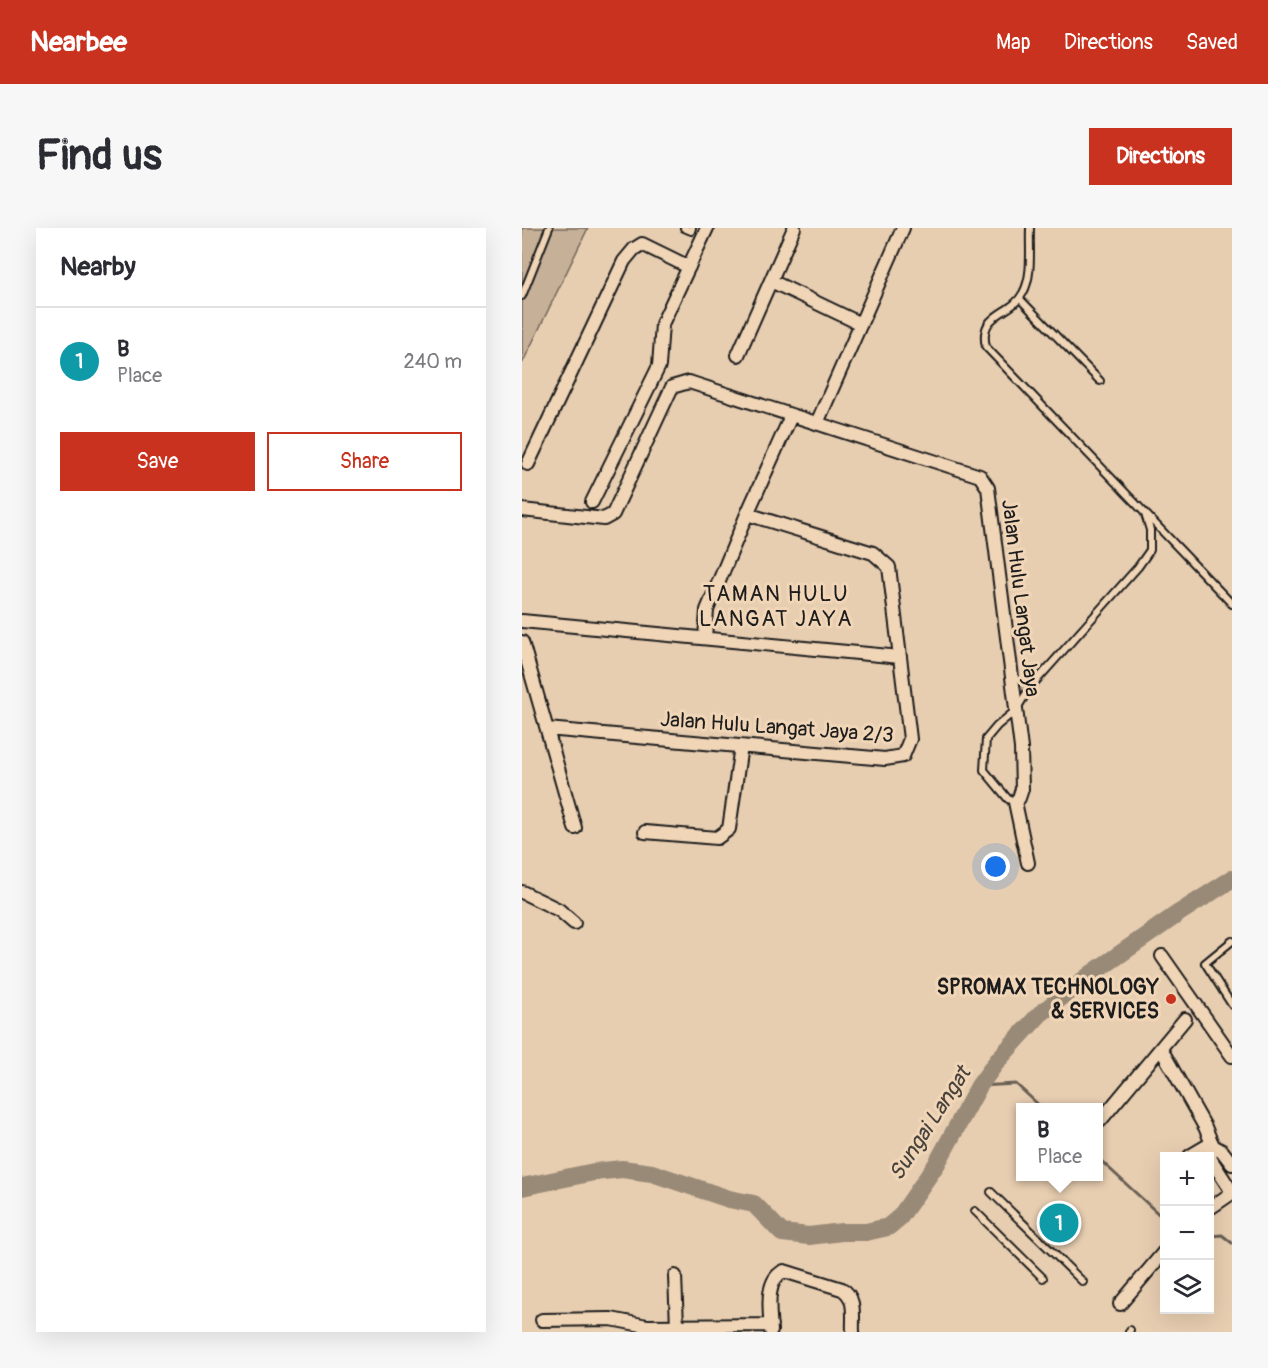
<!DOCTYPE html>
<html lang="en">
<head>
<meta charset="utf-8">
<style>
  :root { --surface:#fff; --page:#f7f7f7; --text:#2b2b33; --muted:#7c7c81; --line:#e1e1e2; --accent:#c8321e }
  body { margin:0; font-family:Pangolin,sans-serif; background:var(--page); color:var(--text) }
  .controls { position:absolute; right:18px; bottom:18px; display:grid; overflow:hidden; border-radius:0px; box-shadow:0 6px 24px #0002 }
  .controls button { width:54px; height:54px; display:grid; place-items:center; padding:0; border:0; border-bottom:2px solid var(--line); background:var(--surface); color:var(--text); font:30px sans-serif }
  .you { position:absolute; left:474px; top:639px; width:21px; height:21px; margin:-15px; border:4px solid #fff; border-radius:50%; background:#1a73e8; box-shadow:0 0 0 9px #1a73e833 }
  .badge { display:grid; place-items:center; width:39px; height:39px; border-radius:50%; background:var(--accent); color:#fff; font-size:20px; font-weight:700 }
  .pin { position:absolute; translate:-50% -50%; border:3px solid #fff; box-shadow:0 2px 6px #0006 }
  .popup { position:absolute; left:494px; top:875px; width:87px; height:78px; box-sizing:border-box; display:grid; place-content:center; border-radius:0px; background:var(--surface); filter:drop-shadow(0 2px 4px #0005); font-size:20px; white-space:nowrap; color:var(--muted) }
  .popup b { font-size:22px; color:var(--text) }
  .popup::after { content:''; position:absolute; left:50%; top:100%; margin-left:-12px; border:12px solid transparent; border-top-color:var(--surface) }
  .list { margin:0; padding:0; list-style:none }
  h2 { display:flex; justify-content:space-between; align-items:center; height:78px; margin:0; padding:0 24px; font-size:26px }
  h2 small { font-size:20px; font-weight:400; color:var(--muted) }
  .list li { display:grid; grid-template-columns:39px 1fr auto; gap:18px; align-items:center; box-sizing:border-box; height:108px; padding:0 24px; border-top:2px solid var(--line) }
  .list b { display:block; font-size:22px; white-space:nowrap }
  .list p { margin:0; font-size:20px; white-space:nowrap; color:var(--muted) }
  .list em { font-size:20px; font-style:normal; color:var(--muted) }
  .actions { display:flex; gap:12px; padding:18px 24px }
  .actions a { flex:1; padding:14px 0; border:2px solid var(--accent); border-radius:0px; text-align:center; font-size:21px; color:var(--accent) }
  .actions .main { background:var(--accent); color:#fff }
  .icon { flex:none; width:33px; height:33px; fill:none; stroke:currentColor; stroke-width:2; stroke-linecap:round; stroke-linejoin:round }
  .map { position:relative; flex:none; width:710px; height:1104px; overflow:hidden; border-radius:0px }
  header { display:flex; align-items:center; gap:36px; box-sizing:border-box; height:84px; padding:0 30px; background:var(--accent); color:#fff }
  header strong { font-size:28px }
  nav { display:flex; gap:33px; margin-inline-start:auto; font-size:21px }
  .intro { display:flex; align-items:center; justify-content:space-between; box-sizing:border-box; height:144px; padding:0 36px }
  h1 { margin:0; font-size:42px }
  .button { padding:15px 27px; border-radius:0px; background:var(--accent); color:#fff; font-size:21px; font-weight:700 }
  main { display:flex; gap:36px; padding:0 36px }
  aside { flex:1; background:var(--surface); border-radius:0px; box-shadow:0 6px 24px #0002 }
  .map>svg:first-child { display:block }
</style>
</head>
<body>
<header>
<strong>Nearbee</strong>
<nav><a>Map</a><a>Directions</a><a>Saved</a></nav>
</header>
<div class="intro"><h1>Find us</h1><a class="button">Directions</a></div>
<main>
<aside>
<h2>Nearby<small></small></h2>
<ul class="list">
<li><span class="badge" style="background:#0f9aa8">1</span><div><b>B</b><p>Place</p></div><em>240 m</em></li>
</ul>
<div class="actions"><a class="main">Save</a><a>Share</a></div>
</aside>
<div class="map">
<svg width="710" height="1104" viewBox="0 0 710 1104">
  <rect width="100%" height="100%" fill="#e8ceb1"/>
  <filter id="ink" filterUnits="userSpaceOnUse"><feTurbulence type="fractalNoise" baseFrequency=".0167" numOctaves="2"/><feDisplacementMap in="SourceGraphic" scale="12" xChannelSelector="R" yChannelSelector="G"/><feConvolveMatrix kernelMatrix="1 2 1 2 8 2 1 2 1" color-interpolation-filters="sRGB"/></filter>
  <g filter="url(#ink)">
    <path fill="#c6b098" stroke="#71665a" stroke-width="1.5" d="M 0,0 L 66,0 L 0,136 Z"/>
    <g fill="none" stroke-linecap="round" stroke-linejoin="round">
      <path stroke="#675e53" stroke-width="3" d="M 457,858 L 494,856 L 520,880
        M 576,930 L 642,991
        M 688,1008 L 700,1007 L 710,1015"/>
      <path stroke="#998a77" stroke-width="18" d="M 0,959 L 72,944 L 100,941 L 130,945 L 207,971 L 232,976 L 260,1005 L 287,1008 L 320,1004 L 344,1004 L 366,999 L 378,989 L 414,937 L 457,858 L 476,832 L 518,786 L 568,747 L 657,685 L 710,651"/>
      <g stroke="#1c1c1c" stroke-width="10">
        <path id="service" d="M 162,0 L 169,3 L 170,0
          M 508,0 C 507,21 511,47 501,65 C 489,88 456,84 464,119 L 710,376
          M 0,68 L 27,0
          M 498,71 L 578,153
          M 493,574 L 486,571 L 462,542 L 464,511 L 475,498 L 494,482 L 507,461 L 616,339 L 628,322 L 628,302 L 623,286
          M 710,713 L 683,735 L 710,777
          M 469,964 L 561,1054
          M 453,983 L 521,1050
          M 607,1104 L 608,1102"/>
      </g>
      <g stroke="#1c1c1c" stroke-width="16">
        <path id="minor" d="M 249,53 L 339,96
          M 216,127 L 272,0
          M 295,195 L 381,0
          M 6,236 L 102,33 L 112,21 L 120,16 L 167,39
          M 70,274 L 137,138 L 140,96 L 185,0
          M 0,282 L 82,291 L 91,286 L 150,159 L 167,154 L 458,248 L 466,260 L 499,520 L 500,561 L 497,570 L 493,574 L 506,635
          M 0,393 L 378,429
          M 183,410 L 185,382 L 225,286 L 269,188
          M 0,414 L 53,600
          M 25,501 L 363,531 L 381,528 L 388,511 L 367,339 L 351,325 L 225,286
          M 123,604 L 195,610 L 207,601 L 219,518
          M 0,664 L 37,682 L 52,695
          M 640,728 L 710,828
          M 639,821 L 683,899 L 691,918 L 700,923 L 710,936
          M 578,893 L 663,791
          M 691,918 L 688,930 L 710,964
          M 668,928 L 690,915
          M 688,980 L 710,965
          M 153,1048 L 155,1098
          M 598,1076 L 642,1024
          M 20,1092 L 89,1091 L 125,1098 L 249,1097
          M 249,1103 C 248,1085 242,1052 262,1043 L 320,1061 C 335,1070 330,1089 331,1104"/>
      </g>
      <use href="#service" stroke="#f0d5b7" stroke-width="6"/>
      <use href="#minor" stroke="#f0d5b7" stroke-width="12"/>
    </g>
  </g>
  <circle fill="#c8321e" stroke="#f0d5b7" stroke-width="2" cx="649" cy="771" r="6"/>
  <g text-anchor="middle" stroke-width="6" stroke-linejoin="round" paint-order="stroke">
    <g font-size="21" fill="#1c1c1c" stroke="#f0d5b7">
      <text transform="translate(499 370) rotate(83)" y="7">Jalan Hulu Langat Jaya</text>
      <text transform="translate(255 499) rotate(4)" y="7">Jalan Hulu Langat Jaya 2/3</text>
    </g>
    <g font-size="21" font-weight="bold" fill="#1c1c1c" stroke="#f0d5b7" text-anchor="end">
      <text x="637" y="766">SPROMAX TECHNOLOGY<tspan x="637" dy="24">&amp; SERVICES</tspan></text>
    </g>
    <g font-size="22" letter-spacing="1.5" fill="#1c1c1c" stroke="#f0d5b7">
      <text x="254" y="373">TAMAN HULU<tspan x="254" dy="25">LANGAT JAYA</tspan></text>
    </g>
    <g font-size="22" font-style="italic" fill="#48423c" stroke="#f0d5b7">
      <text transform="translate(407 895) rotate(-57)" y="8">Sungai Langat</text>
    </g>
  </g>
</svg>
<div class="controls">
<button>+</button>
<button>−</button>
<button><svg class="icon" aria-label="layers" viewBox="0 0 24 24"><path d="M12 4l9 5-9 5-9-5zM3 14l9 5 9-5"/></svg></button>
</div>
<div class="you"></div>
<div class="pin badge" style="left:537px;top:995px;background:#0f9aa8">1</div>
<div class="popup"><b>B</b>Place</div>
</div>
</main>
</body>
</html>
